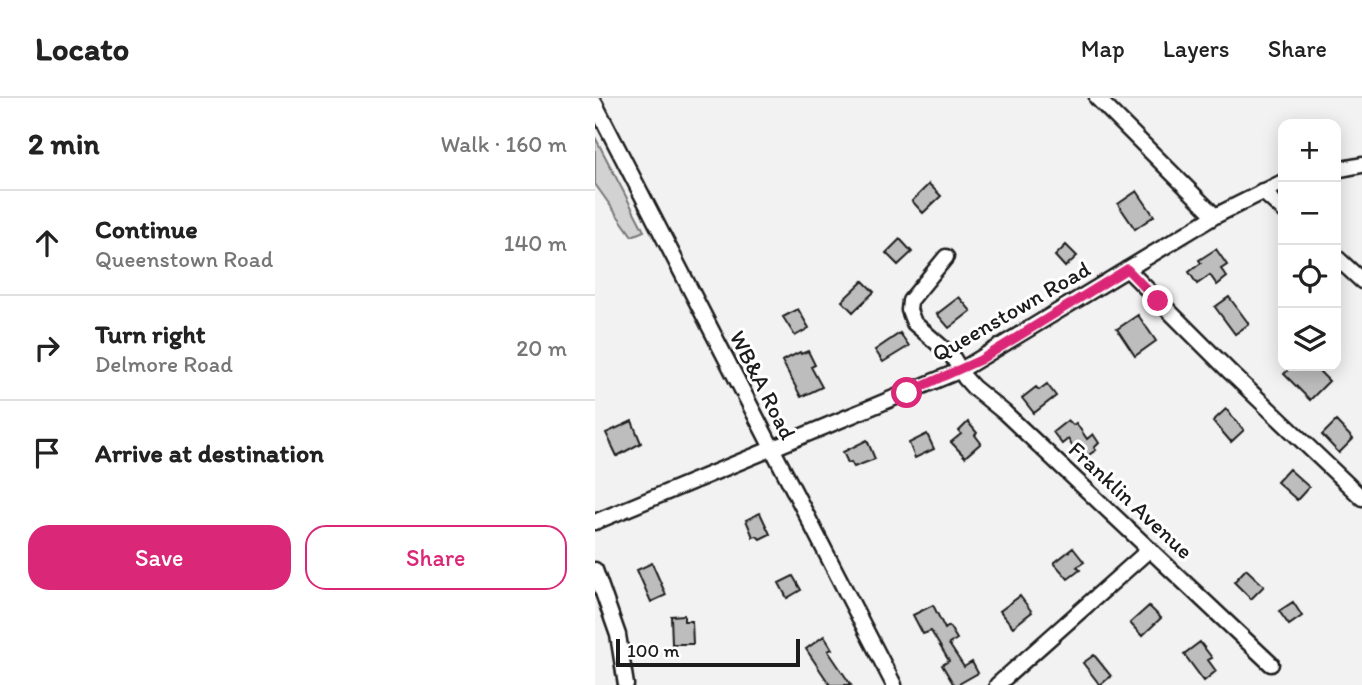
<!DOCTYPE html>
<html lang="en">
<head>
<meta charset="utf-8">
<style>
  :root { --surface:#fff; --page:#f2f2f2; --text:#222; --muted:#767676; --line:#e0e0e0; --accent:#db2777 }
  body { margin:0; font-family:Itim,sans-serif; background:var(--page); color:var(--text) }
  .controls { position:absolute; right:21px; top:21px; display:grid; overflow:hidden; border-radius:14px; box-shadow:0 4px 18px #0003 }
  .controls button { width:63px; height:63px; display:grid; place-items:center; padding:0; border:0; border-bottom:2px solid var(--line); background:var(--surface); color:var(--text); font:35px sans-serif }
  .scale { position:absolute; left:21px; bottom:18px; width:184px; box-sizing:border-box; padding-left:7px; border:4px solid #1c1c1c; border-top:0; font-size:19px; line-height:24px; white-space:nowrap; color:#1c1c1c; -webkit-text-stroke:5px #fff; paint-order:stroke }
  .stop { position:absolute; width:21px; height:21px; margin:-16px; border:5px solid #db2777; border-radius:50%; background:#fff }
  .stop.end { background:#db2777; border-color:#fff; box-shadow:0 2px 7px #0008 }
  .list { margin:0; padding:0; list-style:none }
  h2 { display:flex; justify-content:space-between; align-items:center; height:91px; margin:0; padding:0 28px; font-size:30px }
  h2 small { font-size:23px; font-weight:400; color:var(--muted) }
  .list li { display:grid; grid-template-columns:46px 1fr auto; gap:21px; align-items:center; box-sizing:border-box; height:105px; padding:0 28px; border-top:2px solid var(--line) }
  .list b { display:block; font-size:26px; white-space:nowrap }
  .list p { margin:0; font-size:23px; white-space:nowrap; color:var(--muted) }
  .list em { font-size:23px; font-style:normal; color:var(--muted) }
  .actions { display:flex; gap:14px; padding:21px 28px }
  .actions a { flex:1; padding:16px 0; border:2px solid var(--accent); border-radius:21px; text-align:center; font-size:24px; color:var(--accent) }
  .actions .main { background:var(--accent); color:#fff }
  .icon { flex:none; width:38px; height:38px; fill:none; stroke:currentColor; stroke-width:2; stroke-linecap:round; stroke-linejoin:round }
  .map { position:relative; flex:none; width:767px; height:587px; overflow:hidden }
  header { display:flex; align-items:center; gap:42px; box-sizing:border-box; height:98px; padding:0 35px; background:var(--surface); border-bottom:2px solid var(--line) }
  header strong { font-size:33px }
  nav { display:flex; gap:38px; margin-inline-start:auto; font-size:24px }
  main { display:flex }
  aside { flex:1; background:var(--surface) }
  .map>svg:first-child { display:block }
</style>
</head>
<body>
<header>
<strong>Locato</strong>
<nav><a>Map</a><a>Layers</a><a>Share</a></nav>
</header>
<main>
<aside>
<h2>2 min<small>Walk · 160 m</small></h2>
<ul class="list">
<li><svg class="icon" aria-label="ahead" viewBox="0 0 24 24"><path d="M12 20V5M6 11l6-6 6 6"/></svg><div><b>Continue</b><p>Queenstown Road</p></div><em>140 m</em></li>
<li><svg class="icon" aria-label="right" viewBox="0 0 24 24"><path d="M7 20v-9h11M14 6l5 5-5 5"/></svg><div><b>Turn right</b><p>Delmore Road</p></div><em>20 m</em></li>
<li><svg class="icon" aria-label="arrive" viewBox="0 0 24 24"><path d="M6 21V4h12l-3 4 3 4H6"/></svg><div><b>Arrive at destination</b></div></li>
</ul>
<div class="actions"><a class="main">Save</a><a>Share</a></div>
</aside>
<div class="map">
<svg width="767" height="587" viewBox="0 0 767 587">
  <rect width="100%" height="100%" fill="#f2f2f2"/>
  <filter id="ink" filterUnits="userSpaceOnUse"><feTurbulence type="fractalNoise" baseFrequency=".0143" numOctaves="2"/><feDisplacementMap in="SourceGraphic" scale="14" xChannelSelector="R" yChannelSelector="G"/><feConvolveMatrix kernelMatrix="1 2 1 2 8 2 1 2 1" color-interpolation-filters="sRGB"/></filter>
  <g filter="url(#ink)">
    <path fill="#d2d2d2" stroke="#777" stroke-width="2" d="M 0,39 L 49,133 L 37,138 L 0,86 Z"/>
    <path fill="#bdbdbd" stroke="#1c1c1c" stroke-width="2" d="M 334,86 L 346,98 L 328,115 L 317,103 Z
      M 542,93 L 559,118 L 540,131 L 523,106 Z
      M 305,141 L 317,154 L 303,167 L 291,155 Z
      M 471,147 L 482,158 L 470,169 L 460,158 Z
      M 621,151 L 632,167 L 626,171 L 632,179 L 622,187 L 615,177 L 602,186 L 594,174 L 606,165 L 604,162 Z
      M 268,183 L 279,194 L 258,214 L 247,203 Z
      M 364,199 L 376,213 L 354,230 L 342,216 Z
      M 634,199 L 654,226 L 640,236 L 620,209 Z
      M 203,211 L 214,230 L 200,238 L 188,219 Z
      M 543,217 L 561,243 L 540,258 L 522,231 Z
      M 305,235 L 314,248 L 288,264 L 280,252 Z
      M 213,253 L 220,267 L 216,269 L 227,289 L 206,299 L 187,263 L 205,254 L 206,256 Z
      M 697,268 L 731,268 L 725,274 L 734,283 L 715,302 L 689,276 Z
      M 452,286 L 461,298 L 439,315 L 427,300 L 441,289 L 444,292 Z
      M 631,311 L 649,332 L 636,344 L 618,323 Z
      M 473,322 L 478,327 L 481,325 L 492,341 L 498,336 L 504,345 L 499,350 L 501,352 L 486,362 L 473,341 L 467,346 L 458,334 Z
      M 37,323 L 46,345 L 22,358 L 11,335 Z
      M 741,323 L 758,341 L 744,355 L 727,337 Z
      M 373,324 L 382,335 L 380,337 L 386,345 L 370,359 L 356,344 L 366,336 L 364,333 Z
      M 332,336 L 339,351 L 320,360 L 314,345 Z
      M 272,342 L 280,361 L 259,369 L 256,364 L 253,365 L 248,354 Z
      M 694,371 L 714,389 L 702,402 L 682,384 Z
      M 165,415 L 175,436 L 165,441 L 162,438 L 158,439 L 151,422 Z
      M 478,450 L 489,464 L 482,469 L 485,472 L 473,481 L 459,465 Z
      M 57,465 L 71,497 L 56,504 L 42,472 Z
      M 651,471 L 669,488 L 656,501 L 639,484 Z
      M 198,478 L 206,492 L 192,500 L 184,485 Z
      M 425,498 L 437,514 L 418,529 L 405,513 Z
      M 698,504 L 707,518 L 694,527 L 684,513 Z
      M 338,507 L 350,531 L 354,528 L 362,541 L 354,546 L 369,569 L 377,564 L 383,575 L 362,587 L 359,587 L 347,567 L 354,563 L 336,533 L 328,536 L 318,517 Z
      M 554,508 L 566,520 L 547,538 L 535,525 Z
      M 89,517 L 89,523 L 97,523 L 98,546 L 77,546 L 76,518 Z
      M 229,538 L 237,551 L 233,553 L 256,587 L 235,587 L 211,551 Z
      M 605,544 L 617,560 L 613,562 L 621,573 L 609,583 L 589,556 Z
      M 499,557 L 516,578 L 505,587 L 488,565 Z"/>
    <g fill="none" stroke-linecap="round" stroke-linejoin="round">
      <g stroke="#1c1c1c" stroke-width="19">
        <path id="minor" d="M 502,0 L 620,118
          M 0,6 L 299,587
          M 741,72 L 767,67
          M 667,93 L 688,112
          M 351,159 L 315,203 L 314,212 L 319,225 L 357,258 L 370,280 L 378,289 L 410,315 L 676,566
          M 741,159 L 767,183
          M 532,171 L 635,274 L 767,400
          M 0,424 L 366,272 L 620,118 L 688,84
          M 0,472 L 23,537 L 31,587
          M 402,587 L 555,451"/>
      </g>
      <use href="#minor" stroke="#fff" stroke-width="14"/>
    </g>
  </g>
  <g fill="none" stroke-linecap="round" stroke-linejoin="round" filter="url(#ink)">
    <path stroke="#db2777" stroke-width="9" d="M 312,295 L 385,262 L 532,171 L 563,203"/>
  </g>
  <g text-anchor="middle" stroke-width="6" stroke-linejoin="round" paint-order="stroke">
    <g font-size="23" fill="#1c1c1c" stroke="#fff">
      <text transform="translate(416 213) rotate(-30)" y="8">Queenstown Road</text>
      <text transform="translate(168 287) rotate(63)" y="8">WB&amp;A Road</text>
      <text transform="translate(536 402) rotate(43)" y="8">Franklin Avenue</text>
    </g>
  </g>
</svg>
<div class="controls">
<button>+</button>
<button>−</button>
<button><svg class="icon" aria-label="locate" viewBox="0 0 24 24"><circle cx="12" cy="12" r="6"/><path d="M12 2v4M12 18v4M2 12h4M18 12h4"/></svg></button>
<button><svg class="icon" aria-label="layers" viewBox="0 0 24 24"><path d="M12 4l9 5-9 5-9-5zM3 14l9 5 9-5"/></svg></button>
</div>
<div class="scale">100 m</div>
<div class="stop" style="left:312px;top:295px"></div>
<div class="stop end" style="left:563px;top:203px"></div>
</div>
</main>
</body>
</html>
